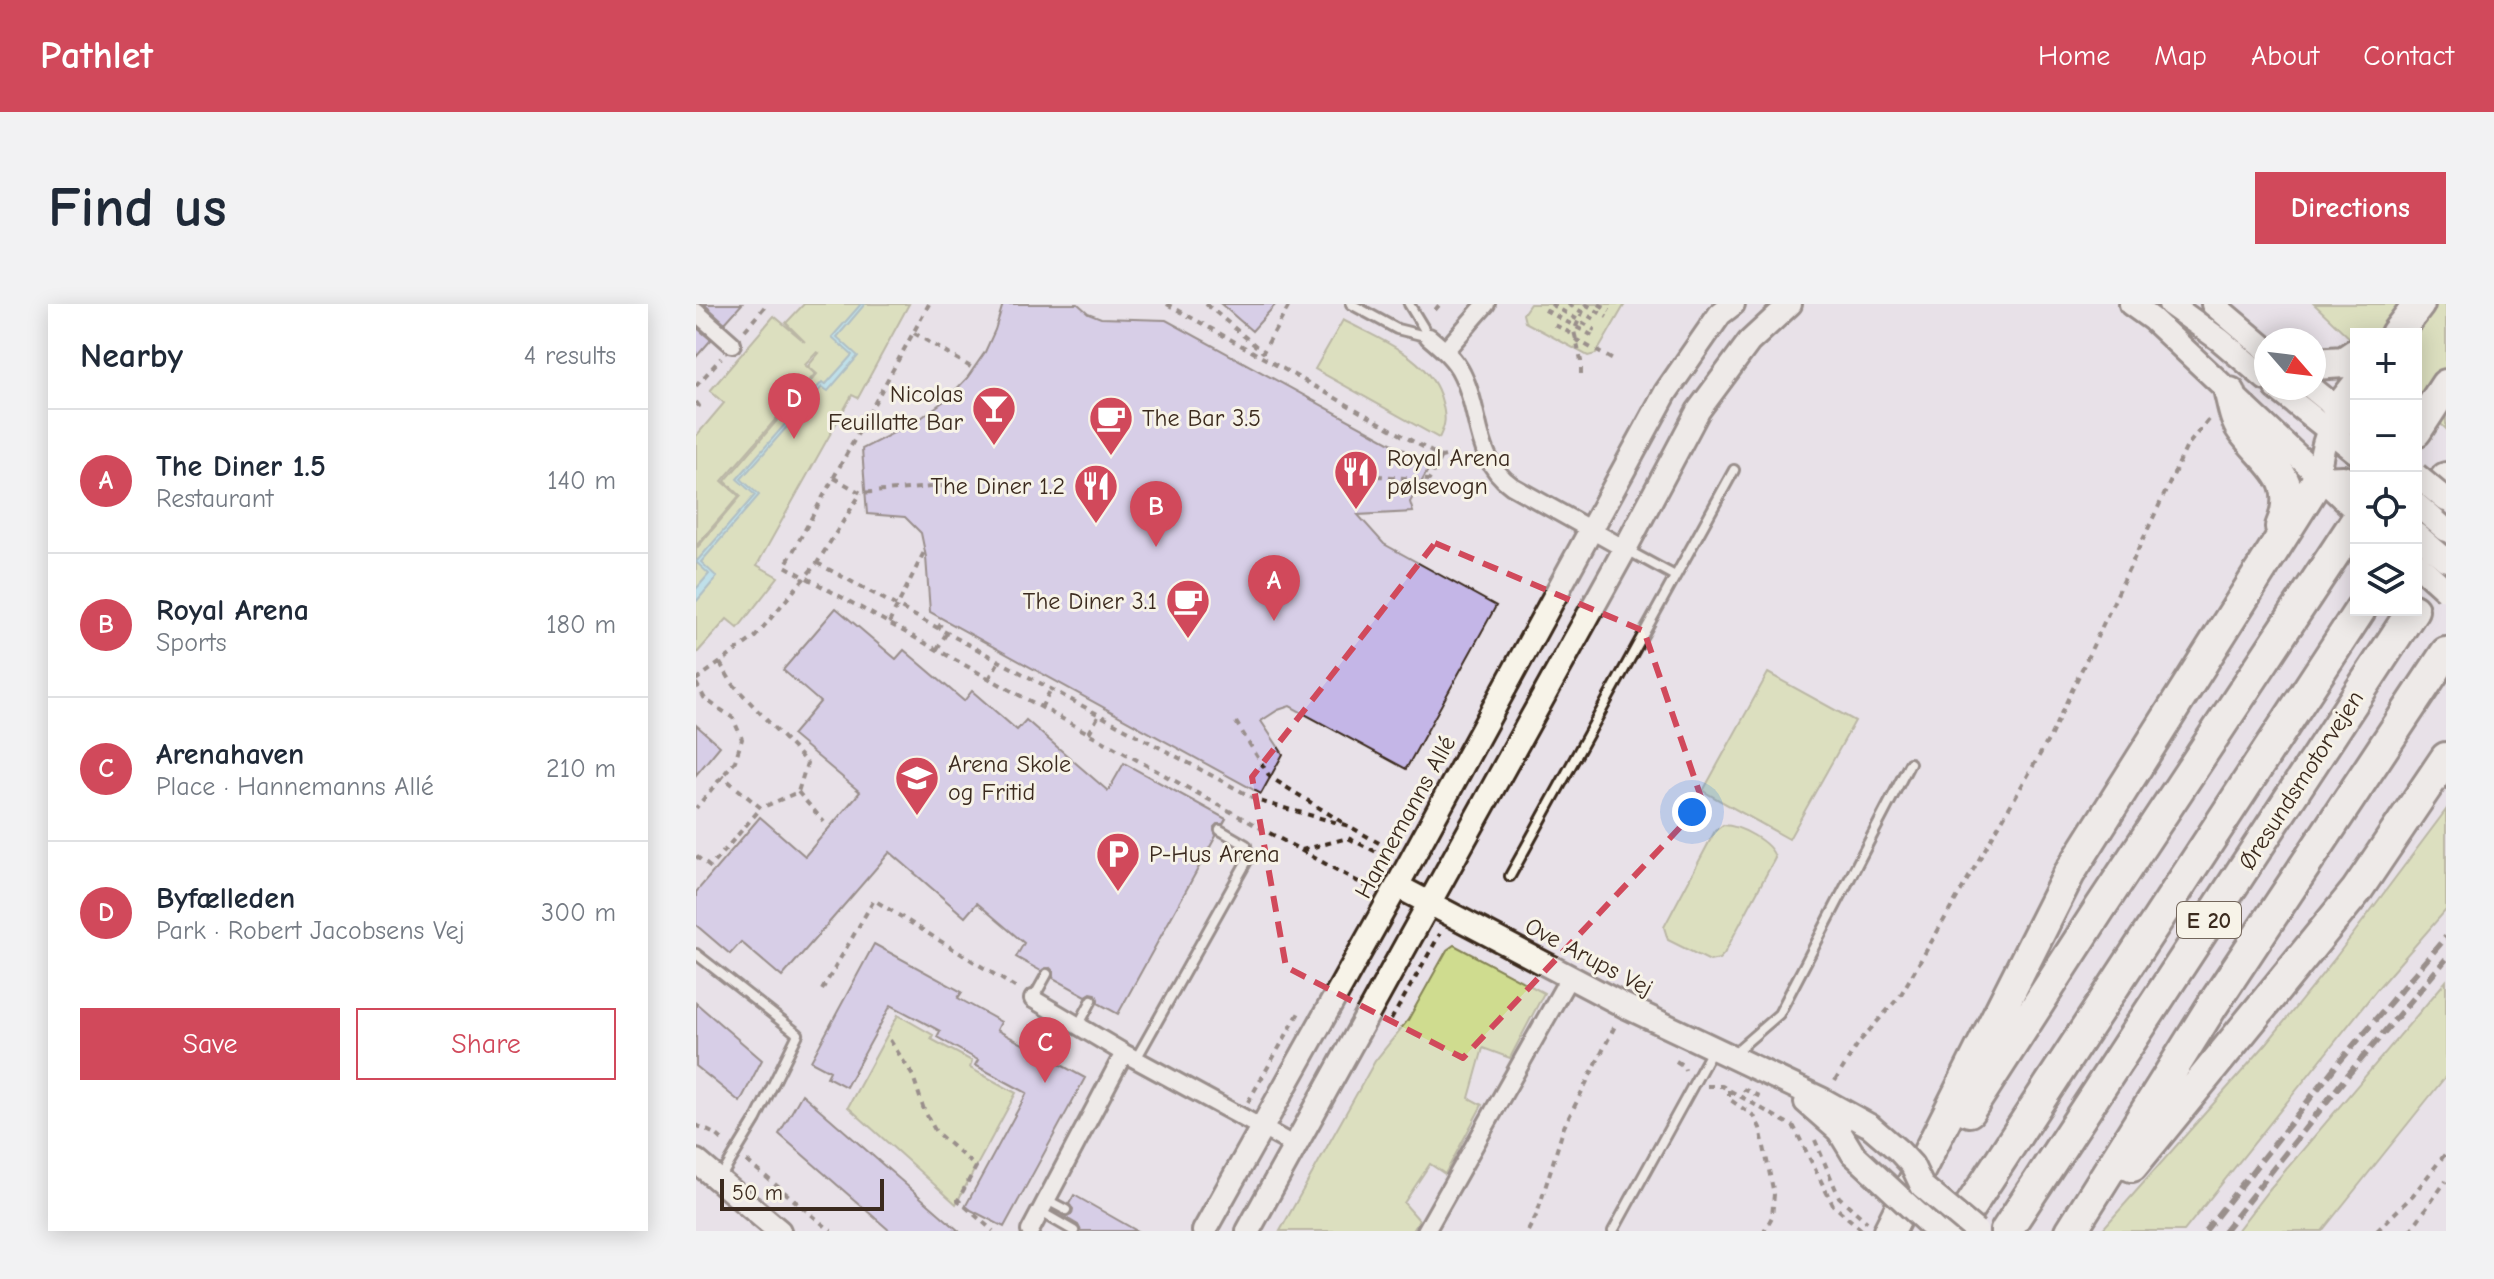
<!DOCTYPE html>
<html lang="en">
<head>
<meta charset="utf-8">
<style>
  :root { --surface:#fff; --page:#f2f2f3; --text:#1f2937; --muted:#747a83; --line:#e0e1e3; --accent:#d1495b }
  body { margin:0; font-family:"Comic Neue",sans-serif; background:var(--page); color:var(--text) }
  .controls { position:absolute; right:24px; top:24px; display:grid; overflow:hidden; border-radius:0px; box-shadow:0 4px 20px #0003 }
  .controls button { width:72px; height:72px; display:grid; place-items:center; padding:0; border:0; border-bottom:2px solid var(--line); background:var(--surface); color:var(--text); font:40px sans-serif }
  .compass { position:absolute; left:1558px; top:24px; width:72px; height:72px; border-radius:50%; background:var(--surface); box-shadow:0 4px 20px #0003; rotate:118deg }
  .scale { position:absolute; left:24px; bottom:20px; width:164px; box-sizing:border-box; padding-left:8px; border:4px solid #3b2a1e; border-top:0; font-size:22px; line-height:28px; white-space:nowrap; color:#3b2a1e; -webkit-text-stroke:6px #f7f3e8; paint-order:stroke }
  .you { position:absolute; left:996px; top:508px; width:28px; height:28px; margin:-20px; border:6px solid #fff; border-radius:50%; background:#1a73e8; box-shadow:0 0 0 12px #1a73e833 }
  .badge { display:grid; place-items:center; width:52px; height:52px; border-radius:50%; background:var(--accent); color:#fff; font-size:26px; font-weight:700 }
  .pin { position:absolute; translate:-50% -66px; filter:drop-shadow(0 2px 4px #0008) }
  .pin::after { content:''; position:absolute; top:42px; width:28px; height:24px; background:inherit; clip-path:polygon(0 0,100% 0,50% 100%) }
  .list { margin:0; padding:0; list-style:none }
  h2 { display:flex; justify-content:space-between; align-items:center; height:104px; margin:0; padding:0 32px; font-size:34px }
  h2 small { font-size:26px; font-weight:400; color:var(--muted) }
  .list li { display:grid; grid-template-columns:52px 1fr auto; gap:24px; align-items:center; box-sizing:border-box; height:144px; padding:0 32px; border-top:2px solid var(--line) }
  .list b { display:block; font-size:30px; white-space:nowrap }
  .list p { margin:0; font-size:26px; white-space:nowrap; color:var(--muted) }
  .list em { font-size:26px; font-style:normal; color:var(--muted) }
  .actions { display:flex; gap:16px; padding:24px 32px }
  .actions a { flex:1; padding:18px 0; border:2px solid var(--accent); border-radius:0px; text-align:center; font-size:28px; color:var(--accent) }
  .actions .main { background:var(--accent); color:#fff }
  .icon { flex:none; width:44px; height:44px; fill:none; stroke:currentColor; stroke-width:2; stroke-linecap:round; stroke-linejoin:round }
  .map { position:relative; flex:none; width:1750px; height:927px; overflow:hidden; border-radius:0px }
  header { display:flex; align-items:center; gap:48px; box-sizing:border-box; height:112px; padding:0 40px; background:var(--accent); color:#fff }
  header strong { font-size:38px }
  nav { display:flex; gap:44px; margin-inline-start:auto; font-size:28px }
  .intro { display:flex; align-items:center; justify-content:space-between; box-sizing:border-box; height:192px; padding:0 48px }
  h1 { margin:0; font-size:56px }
  .button { padding:20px 36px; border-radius:0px; background:var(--accent); color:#fff; font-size:28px; font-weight:700 }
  main { display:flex; gap:48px; padding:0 48px }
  aside { flex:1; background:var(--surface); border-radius:0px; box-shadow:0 4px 20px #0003 }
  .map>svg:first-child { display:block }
</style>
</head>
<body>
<header>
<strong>Pathlet</strong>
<nav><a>Home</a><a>Map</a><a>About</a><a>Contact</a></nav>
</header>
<div class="intro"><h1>Find us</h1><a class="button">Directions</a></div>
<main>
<aside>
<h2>Nearby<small>4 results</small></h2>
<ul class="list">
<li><span class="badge">A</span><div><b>The Diner 1.5</b><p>Restaurant</p></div><em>140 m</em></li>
<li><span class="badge">B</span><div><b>Royal Arena</b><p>Sports</p></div><em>180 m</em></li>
<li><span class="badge">C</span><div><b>Arenahaven</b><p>Place · Hannemanns Allé</p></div><em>210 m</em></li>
<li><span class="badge">D</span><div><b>Byfælleden</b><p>Park · Robert Jacobsens Vej</p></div><em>300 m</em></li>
</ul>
<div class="actions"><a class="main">Save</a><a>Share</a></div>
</aside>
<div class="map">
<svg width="1750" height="927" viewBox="0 0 1750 927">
  <rect width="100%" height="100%" fill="#e8e1e8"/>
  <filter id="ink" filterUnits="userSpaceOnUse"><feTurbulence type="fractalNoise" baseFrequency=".0125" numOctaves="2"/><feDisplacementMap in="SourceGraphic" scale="16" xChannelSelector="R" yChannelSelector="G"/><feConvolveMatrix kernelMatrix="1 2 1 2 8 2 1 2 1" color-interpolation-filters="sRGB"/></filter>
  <g filter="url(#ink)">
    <path fill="#cfdc8f" stroke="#858356" stroke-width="2" d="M 108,0 L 213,0 L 162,94 L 156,91 L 61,261 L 82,273 L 42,324 L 31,315 L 0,350 L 0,245 L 45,192 L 29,177 L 121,70 L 112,62 L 123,49 L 121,48 L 109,61 L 119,70 L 26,177 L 43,192 L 0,242 L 0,132 L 28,99 L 14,87 L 78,12 L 109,38 L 90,19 Z
      M 834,0 L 929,0 L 900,50 L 892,52 L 829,18 L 827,10 Z
      M 1618,0 L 1750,0 L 1750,125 L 1720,96 L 1720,30 L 1660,30 L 1660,40 Z
      M 647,16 C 683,35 736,54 746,98 C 750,114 750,120 743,134 L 619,65 Z
      M 1072,369 L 1159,417 L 1093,535 L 1007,487 Z
      M 1750,506 L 1750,606 L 1682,684 L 1488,927 L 1405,927 L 1571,739 L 1637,657 Z
      M 1027,521 C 1043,521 1076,538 1079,554 L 1028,650 L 1023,655 L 1014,657 L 972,636 L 968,623 L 1019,527 Z
      M 758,641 L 848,689 L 814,754 L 787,744 L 773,794 L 786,801 L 749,870 L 734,860 L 708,899 L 723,916 L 717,927 L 584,927 L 679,757 L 712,716 L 751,646 Z
      M 1750,677 L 1750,772 L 1626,927 L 1541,927 L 1571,888 Z
      M 202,711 L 237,731 L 235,735 L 276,757 L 274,764 L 320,789 L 260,900 L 152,803 Z"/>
    <path fill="#8eddec" stroke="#6d959a" stroke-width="2" d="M 165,0 L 169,0 L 141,33 L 162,52 L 132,87 L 126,83 L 45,175 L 63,191 L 5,258 L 21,273 L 0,298 L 0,285 L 13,270 L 0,258 L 59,191 L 41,175 L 126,78 L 130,80 L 156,51 L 136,33 Z"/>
    <path fill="#c4b6e7" stroke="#3b2a1e" stroke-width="2" d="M 8,0 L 46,0 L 29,19 Z
      M 307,0 L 382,0 L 392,9 L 405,14 L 470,16 L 735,161 L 714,198 L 717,208 L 662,211 L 688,240 L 800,302 L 710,465 L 594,402 L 582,406 L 565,417 L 587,450 L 565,490 L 234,308 L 230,253 L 225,229 L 209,213 L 171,210 L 166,145 L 221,117 L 252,94 L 271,74 L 289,48 L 299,26 Z
      M 525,0 L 580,0 L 556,27 Z
      M 0,23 L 15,36 L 0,53 Z
      M 140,304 L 200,355 L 208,346 L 268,397 L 276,387 L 321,426 L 330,416 L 412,487 L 428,459 L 530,515 L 527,520 L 521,520 L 518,523 L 520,532 L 422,710 L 402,699 L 400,690 L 395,689 L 390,692 L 357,674 L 357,667 L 354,664 L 345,667 L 320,653 L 328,639 L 281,599 L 269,613 L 194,548 L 86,673 L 45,638 L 34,650 L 0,621 L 0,588 L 64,513 L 109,552 L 164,488 L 96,431 L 124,398 L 87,366 Z
      M 0,421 L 24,442 L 0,471 Z
      M 178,640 L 266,688 L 262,694 L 305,718 L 301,726 L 389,774 L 308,923 L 269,903 L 331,789 L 279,761 L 282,756 L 241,733 L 244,727 L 195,701 L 150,783 L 131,773 L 134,767 L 115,757 Z
      M 0,699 L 66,756 L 44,798 L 0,762 Z
      M 106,790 L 263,927 L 194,927 L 83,830 Z
      M 378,891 L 441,927 L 385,927 L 382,921 L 367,912 L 376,910 L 377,905 L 373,900 Z"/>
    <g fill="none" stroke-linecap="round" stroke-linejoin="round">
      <g stroke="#3b2a1e" stroke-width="14">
        <path id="service" d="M 655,0 L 701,25 L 733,33 L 713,0
          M 931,246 L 979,272
          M 814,572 L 1038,166
          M 0,650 L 102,730 L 60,815 L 23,876
          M 337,695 L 351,670
          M 382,722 L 396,696
          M 1038,749 L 1083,710 L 1214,459
          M 440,755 L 552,555 L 550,541 L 524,526
          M 351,896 L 370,906
          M 345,908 L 378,927
          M 917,927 L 1017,745"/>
      </g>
      <g stroke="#3b2a1e" stroke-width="22">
        <path id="minor" d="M 0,8 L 36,40
          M 733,33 C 746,44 759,55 766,70 C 786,109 777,154 816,182 L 929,245
          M 749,47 L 790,0
          M 337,695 L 428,749 L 599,842
          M 334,927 L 428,749
          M 730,927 L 874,672"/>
      </g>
      <g stroke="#3b2a1e" stroke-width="28">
        <path id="tertiary" d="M 1435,0 L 1456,15 L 1660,207
          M 1474,0 L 1524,36 L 1570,75
          M 1517,0 L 1570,45
          M 1580,84 L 1660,148
          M 1616,84 L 1660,120
          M 1642,106 C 1630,129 1624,148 1623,174 L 1647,173 L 1660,178
          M 701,582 L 929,702 L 1127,796 L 1174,822
          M 1110,798 L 1143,827 L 1157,850
          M 0,857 L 83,927
          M 508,927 L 701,582 L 970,88 L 1024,10 L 1037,0
          M 552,927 L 929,245 L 1002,107 L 1053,38 L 1094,0"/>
      </g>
      <g stroke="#3b2a1e" stroke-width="36">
        <path id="motorway" d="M 1700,30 L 1723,0
          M 1618,60 L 1648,58 L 1660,50
          M 1534,89 C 1537,100 1539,116 1546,125 C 1571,160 1606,174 1585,223
          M 1642,106 L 1660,83
          M 1720,127 L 1750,81
          M 1720,220 L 1750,174
          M 1273,807 L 1404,604 L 1660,217
          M 1436,862 L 1661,586 L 1750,454
          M 1193,927 L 1373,570 L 1623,174
          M 1258,927 L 1664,306
          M 1310,927 L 1717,306
          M 1375,927 L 1516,702 L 1750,349"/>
      </g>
      <path stroke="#3b2a1e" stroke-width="4" stroke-dasharray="6 6" stroke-linecap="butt" d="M 233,0 L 89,262 L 677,586
        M 471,0 L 745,153 L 763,149
        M 510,0 L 567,48 L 594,0
        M 855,0 L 899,26
        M 872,0 L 903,18
        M 889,0 L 911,13
        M 903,0 L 914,7
        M 739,6 L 744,0
        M 849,6 L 897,32
        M 859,21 L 878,31
        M 49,26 L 71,0
        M 218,29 L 278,65
        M 879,35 L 921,58
        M 885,70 L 885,57 L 878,27 L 890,0
        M 0,82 L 25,54
        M 0,98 L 3,102 L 0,105
        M 657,170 L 733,176 L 744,154
        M 138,174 L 165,189 L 246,182
        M 121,259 L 563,497 L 653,522 L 697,547
        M 193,319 L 229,246
        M 242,325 L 247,316
        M 241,345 L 250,330
        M 24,359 L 36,379 L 111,459 L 102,488 L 65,504 L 26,472
        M 293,375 L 303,357
        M 0,376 L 59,333 L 121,259 L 165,189
        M 0,379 L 9,395 L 37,414 L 46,435 L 39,457 L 0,504
        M 345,404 L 355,385
        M 540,418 L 574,473 L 646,518
        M 393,429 L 403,411
        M 102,488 L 128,518
        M 606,546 L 652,534 L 695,555
        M 0,552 L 14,563 L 65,504
        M 126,686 L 178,596 L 322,685
        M 695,716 L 744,630
        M 194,736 L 217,772 L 228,806 L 240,828 L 280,863 L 262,896 L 297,927
        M 980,757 L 988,762 L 989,766
        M 1139,777 L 1163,738 L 1204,692 L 1354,433 L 1491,142 L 1515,112
        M 1011,782 L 1026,782 L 1098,823 L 1137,901 L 1167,927
        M 1047,785 L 1065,793
        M 1033,786 L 1033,795 L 1058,812 L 1064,824 L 1078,890 L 1076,913 L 1068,927
        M 552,798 L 605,705
        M 0,821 L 21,831 L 29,838
        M 1119,836 L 1143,893 L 1171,918
        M 51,857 L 135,927
        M 832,927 L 841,910 L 868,823 L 919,722
        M 1681,927 L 1717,891 L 1750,849
        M 1714,927 L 1750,877"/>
      <use href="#service" stroke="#f7f3e8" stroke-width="8"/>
      <use href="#minor" stroke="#f7f3e8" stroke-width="16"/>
      <use href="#tertiary" stroke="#f7f3e8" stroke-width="22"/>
      <use href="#motorway" stroke="#f7f3e8" stroke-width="30"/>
      <path stroke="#3b2a1e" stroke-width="6" stroke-dasharray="12 6" stroke-linecap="butt" d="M 1509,927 L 1639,763 L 1750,633
        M 1528,927 L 1651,772 L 1750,655"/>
      <g stroke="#3b2a1e" stroke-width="28" stroke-linecap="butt">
        <path id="tertiary-bridge" d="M 1720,171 L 1750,196
          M 1720,200 L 1750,226
          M 1720,230 L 1750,256
          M 1720,259 L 1750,286
          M 1174,822 L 1203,847 L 1216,861 L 1226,882 L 1280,927
          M 1157,850 L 1240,927"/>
      </g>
      <use href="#tertiary-bridge" stroke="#f7f3e8" stroke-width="22"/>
    </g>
  </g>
  <path d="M0 0H1750V927H0ZM 739,239 L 948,327 L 1007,499 L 767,754 L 590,663 L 556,473 Z" fill="#e8e1e8" fill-opacity=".55" fill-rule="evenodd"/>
  <path fill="none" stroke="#d1495b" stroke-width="6" stroke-dasharray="16 10" stroke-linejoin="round" d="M 739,239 L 948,327 L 1007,499 L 767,754 L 590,663 L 556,473 Z"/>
  <defs>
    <g id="bar-pin" transform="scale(2.3)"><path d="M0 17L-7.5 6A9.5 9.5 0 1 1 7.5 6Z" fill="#d1495b" stroke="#f7f3e8"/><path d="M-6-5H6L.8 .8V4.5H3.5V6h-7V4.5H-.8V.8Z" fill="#fff"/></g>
    <g id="cafe-pin" transform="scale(2.3)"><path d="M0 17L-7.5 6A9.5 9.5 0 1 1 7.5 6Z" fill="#d1495b" stroke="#f7f3e8"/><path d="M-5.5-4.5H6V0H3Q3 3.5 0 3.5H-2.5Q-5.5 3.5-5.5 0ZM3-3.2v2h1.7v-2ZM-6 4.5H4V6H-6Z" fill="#fff"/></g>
    <g id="restaurant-pin" transform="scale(2.3)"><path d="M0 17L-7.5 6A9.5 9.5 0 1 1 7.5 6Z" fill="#d1495b" stroke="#f7f3e8"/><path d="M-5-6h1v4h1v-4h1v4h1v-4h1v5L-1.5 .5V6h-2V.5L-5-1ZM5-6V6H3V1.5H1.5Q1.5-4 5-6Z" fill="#fff"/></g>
    <g id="school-pin" transform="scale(2.3)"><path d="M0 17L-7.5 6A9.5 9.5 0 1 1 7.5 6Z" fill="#d1495b" stroke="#f7f3e8"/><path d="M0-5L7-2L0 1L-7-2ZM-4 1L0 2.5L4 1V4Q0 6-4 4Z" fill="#fff"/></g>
    <g id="parking-pin" transform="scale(2.3)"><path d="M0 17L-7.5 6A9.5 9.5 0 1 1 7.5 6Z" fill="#d1495b" stroke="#f7f3e8"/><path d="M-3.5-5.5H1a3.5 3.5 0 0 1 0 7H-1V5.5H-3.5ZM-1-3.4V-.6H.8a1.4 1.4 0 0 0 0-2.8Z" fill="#fff"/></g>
  </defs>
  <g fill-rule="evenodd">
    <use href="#bar-pin" x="298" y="104"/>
    <use href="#cafe-pin" x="415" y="114"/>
    <use href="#restaurant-pin" x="660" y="168"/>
    <use href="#restaurant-pin" x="400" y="182"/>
    <use href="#cafe-pin" x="492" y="297"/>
    <use href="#school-pin" x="221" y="474"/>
    <use href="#parking-pin" x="422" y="550"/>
  </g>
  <g text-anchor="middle" stroke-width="6" stroke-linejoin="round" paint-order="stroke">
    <rect fill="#f7f3e8" stroke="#73665b" stroke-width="2" x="1481" y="598" width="64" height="36" rx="6"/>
    <g font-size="22" font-weight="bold" fill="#3b2a1e">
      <text x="1513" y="624">E 20</text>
    </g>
    <g font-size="24" fill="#3b2a1e" stroke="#f7f3e8" text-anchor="start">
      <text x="267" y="98" text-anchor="end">Nicolas<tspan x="267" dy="28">Feuillatte Bar</tspan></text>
      <text x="446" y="122">The Bar 3.5</text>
      <text x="691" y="162">Royal Arena<tspan x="691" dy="28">pølsevogn</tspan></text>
      <text x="369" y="190" text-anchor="end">The Diner 1.2</text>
      <text x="461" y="305" text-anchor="end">The Diner 3.1</text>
      <text x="252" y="468">Arena Skole<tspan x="252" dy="28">og Fritid</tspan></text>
      <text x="453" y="558">P-Hus Arena</text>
    </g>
    <g font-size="24" fill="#3b2a1e" stroke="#f7f3e8">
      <text transform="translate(1605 476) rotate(-57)" y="8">Øresundsmotorvejen</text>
      <text transform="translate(709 513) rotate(-61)" y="8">Hannemanns Allé</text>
      <text transform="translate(893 653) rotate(28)" y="8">Ove Arups Vej</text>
    </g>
  </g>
</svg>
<div class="controls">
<button>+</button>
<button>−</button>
<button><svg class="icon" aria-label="locate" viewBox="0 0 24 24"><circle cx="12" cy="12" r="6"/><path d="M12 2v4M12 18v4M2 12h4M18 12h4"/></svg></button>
<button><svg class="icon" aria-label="layers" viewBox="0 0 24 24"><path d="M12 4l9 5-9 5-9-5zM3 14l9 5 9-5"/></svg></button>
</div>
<svg class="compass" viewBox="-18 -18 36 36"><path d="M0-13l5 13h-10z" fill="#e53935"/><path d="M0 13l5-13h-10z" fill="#747a83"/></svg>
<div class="scale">50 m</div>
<div class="you"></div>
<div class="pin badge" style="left:578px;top:317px">A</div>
<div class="pin badge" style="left:460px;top:243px">B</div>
<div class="pin badge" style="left:349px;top:779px">C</div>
<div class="pin badge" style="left:98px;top:135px">D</div>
</div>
</main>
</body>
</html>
